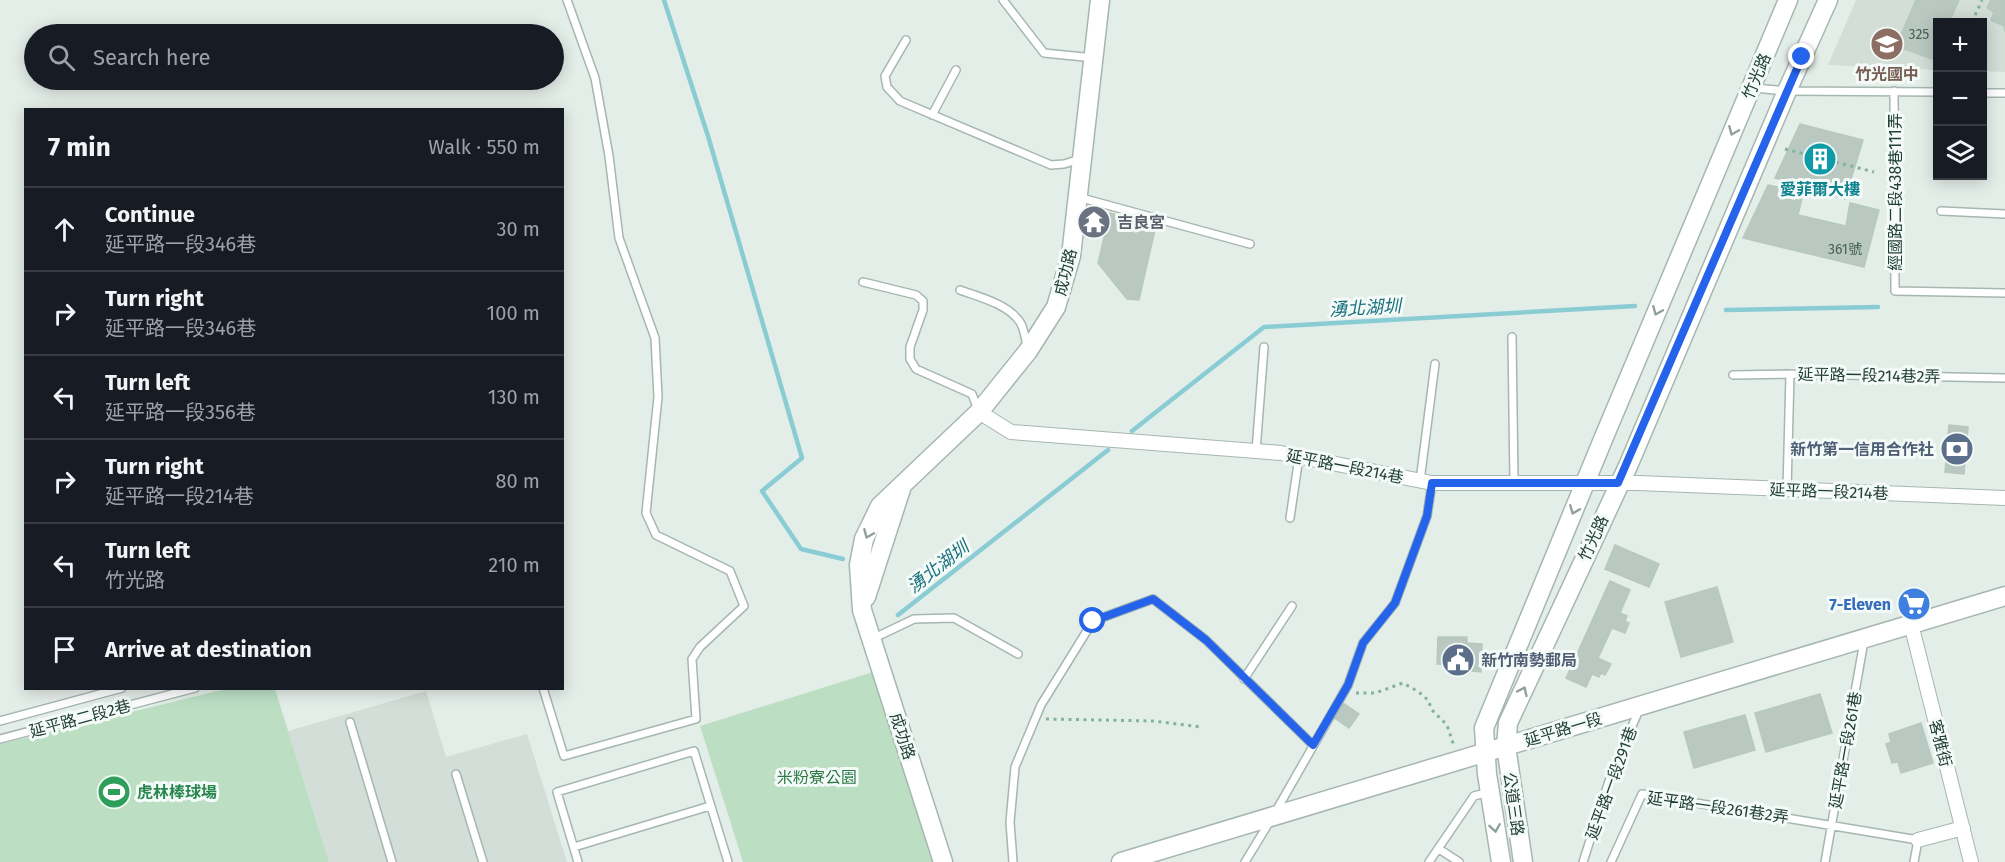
<!DOCTYPE html>
<html lang="en">
<head>
<meta charset="utf-8">
<style>
  :root { --surface:#171b24; --page:#242831; --text:#f1f3f6; --muted:#9ea1a6; --line:#363941 }
  body { margin:0; font-family:"Fira Sans","Noto Sans TC",sans-serif; background:var(--page); color:var(--text) }
  .controls { position:absolute; right:18px; top:18px; display:grid; overflow:hidden; border-radius:0px; box-shadow:0 3px 15px #0003 }
  .controls button { width:54px; height:54px; display:grid; place-items:center; padding:0; border:0; border-bottom:2px solid var(--line); background:var(--surface); color:var(--text); font:30px sans-serif }
  .stop { position:absolute; width:18px; height:18px; margin:-14px; border:4px solid #2563eb; border-radius:50%; background:#fff }
  .stop.end { background:#2563eb; border-color:#fff; box-shadow:0 2px 6px #0008 }
  .list { margin:0; padding:0; list-style:none }
  h2 { display:flex; justify-content:space-between; align-items:center; height:78px; margin:0; padding:0 24px; font-size:26px }
  h2 small { font-size:20px; font-weight:400; color:var(--muted) }
  .list li { display:grid; grid-template-columns:39px 1fr auto; gap:18px; align-items:center; box-sizing:border-box; height:84px; padding:0 24px; border-top:2px solid var(--line) }
  .list b { display:block; font-size:22px; white-space:nowrap }
  .list p { margin:0; font-size:20px; white-space:nowrap; color:var(--muted) }
  .list em { font-size:20px; font-style:normal; color:var(--muted) }
  .icon { flex:none; width:33px; height:33px; fill:none; stroke:currentColor; stroke-width:2; stroke-linecap:round; stroke-linejoin:round }
  .map { position:relative; flex:none; width:2005px; height:862px; overflow:hidden }
  .search { position:absolute; background:var(--surface); box-shadow:0 3px 15px #0003; left:24px; top:24px; width:540px; height:66px; display:flex; align-items:center; gap:15px; box-sizing:border-box; padding:0 21px; border-radius:33px; color:var(--muted); font-size:22px }
  .panel { position:absolute; background:var(--surface); box-shadow:0 3px 15px #0003; left:24px; top:108px; width:540px; height:582px; border-radius:0px }
  .map>svg:first-child { display:block }
</style>
</head>
<body>
<div class="map">
<svg width="2005" height="862" viewBox="0 0 2005 862">
  <rect width="100%" height="100%" fill="#e4eee9"/>
  <path fill="#d2ded7" d="M 1856,0 L 2005,0 L 2005,72 L 1983,71 L 1982,22 L 1938,22 L 1937,70 L 1828,65 Z
    M 426,691 L 446,757 L 527,734 L 567,862 L 329,862 L 288,731 Z"/>
  <path fill="#bcdfc4" d="M 873,672 L 933,862 L 743,862 L 700,726 Z
    M 226,689 L 275,689 L 329,862 L 0,862 L 0,744 Z"/>
  <g fill="none" stroke-linecap="round" stroke-linejoin="round">
    <path stroke="#8accd4" stroke-width="4.5" d="M 664,0 L 708,136 L 802,458 L 762,491 L 801,549 L 843,559
      M 1726,310 L 1878,307
      M 1132,431 L 1264,327 L 1635,306
      M 898,615 L 1108,450"/>
  </g>
  <path fill="#b9c9c1" stroke="#b6c8bf" stroke-width="1.5" d="M 1916,0 L 1959,0 L 1949,22 L 1938,22 L 1938,47 L 1932,59 L 1896,46 Z
    M 1991,0 L 2005,0 L 2005,32 L 2004,26 L 1991,20 L 1994,12 L 1987,8 Z
    M 1800,124 L 1863,140 L 1845,199 L 1775,178 Z
    M 1768,185 L 1803,193 L 1798,215 L 1846,226 L 1850,203 L 1879,210 L 1864,267 L 1743,238 Z
    M 1092,210 L 1103,214 L 1096,233 L 1085,229 Z
    M 1110,213 L 1156,225 L 1139,300 L 1127,299 L 1098,263 Z
    M 1949,425 L 1968,427 L 1964,474 L 1945,472 Z
    M 1615,545 L 1659,564 L 1649,587 L 1605,569 Z
    M 1610,581 L 1630,590 L 1620,613 L 1627,616 L 1625,621 L 1629,623 L 1625,633 L 1612,628 L 1598,658 L 1611,664 L 1605,675 L 1601,673 L 1599,677 L 1592,674 L 1586,687 L 1566,678 Z
    M 1717,587 L 1733,642 L 1681,657 L 1665,602 Z
    M 1438,637 L 1467,637 L 1467,643 L 1482,644 L 1481,672 L 1472,671 L 1472,665 L 1437,664 Z
    M 1820,694 L 1832,733 L 1766,752 L 1755,713 Z
    M 1343,703 L 1359,714 L 1349,728 L 1333,717 Z
    M 1745,715 L 1755,750 L 1694,768 L 1684,732 Z
    M 1921,723 L 1933,763 L 1901,773 L 1898,762 L 1892,763 L 1886,744 L 1891,742 L 1889,734 Z"/>
  <g fill="none" stroke-linecap="round" stroke-linejoin="round">
    <g stroke="#a6b6b0" stroke-width="10">
      <path id="service" d="M 1003,0 L 1044,53 L 1094,58
        M 906,40 L 885,76 L 887,87 L 900,101 L 1051,165 L 1064,164 L 1080,159
        M 1754,88 L 1787,91 L 1938,92
        M 1894,91 L 1895,291 L 2005,293
        M 1982,93 L 2005,93
        M 932,115 L 956,70
        M 1078,197 L 1250,244
        M 1941,211 L 2005,214
        M 863,282 L 916,295 L 923,301 L 923,310 L 910,347 L 910,359 L 916,369 L 972,394 L 978,410
        M 960,290 C 979,297 1008,304 1020,322 C 1024,328 1025,338 1027,345
        M 1512,337 L 1514,483
        M 1733,375 L 1790,374 L 2005,378
        M 1256,451 L 1264,347
        M 1420,481 L 1435,364
        M 1787,490 L 1790,374
        M 1290,518 L 1299,457
        M 872,639 L 914,619 L 954,618 L 1018,654
        M 1244,679 L 1292,606
        M 543,688 L 564,756 L 696,719 L 692,659 L 700,647 L 744,606 L 730,571 L 656,535 L 646,513 L 658,397 L 655,338 L 619,238 L 609,156 L 595,78 L 567,0
        M 0,721 L 122,688
        M 350,722 L 392,862
        M 0,739 L 195,688
        M 456,774 L 483,862
        M 1276,811 L 1348,685 L 1363,643 L 1395,603 L 1427,516 L 1432,483
        M 574,847 L 710,806
        M 1439,849 L 1459,862
        M 578,862 L 557,792 L 694,751 L 728,862
        M 1013,862 L 1010,822 L 1015,767 L 1041,705 L 1093,621 L 1153,599 L 1206,640 L 1313,745
        M 1245,862 L 1270,821
        M 1429,862 L 1474,796 L 1489,792
        M 1583,862 L 1610,778 L 1639,710
        M 1611,862 L 1642,794 L 1918,840 L 1914,862
        M 1825,862 L 1864,641"/>
    </g>
    <g stroke="#a6b6b0" stroke-width="16">
      <path id="minor" d="M 979,412 L 1011,432 L 1281,453 L 1432,483 L 1638,483 L 2005,498
        M 1911,624 L 1971,862
        M 1918,840 L 1963,828"/>
    </g>
    <g stroke="#a6b6b0" stroke-width="21">
      <path id="tertiary" d="M 866,597 L 901,489
        M 943,862 L 862,610 L 859,565 L 864,539 L 880,506 L 979,412 L 1028,351 L 1056,307 L 1071,256 L 1100,0
        M 1121,862 L 2005,596
        M 1501,862 L 1487,774 L 1484,728 L 1604,437 L 1788,0
        M 1523,862 L 1506,746 L 1508,723 L 1628,466 L 1787,91 L 1828,0"/>
    </g>
    <path stroke="#83b2a1" stroke-width="3" stroke-dasharray="3 4.5" stroke-linecap="butt" d="M 1972,22 L 1982,0
      M 1785,149 L 1874,172
      M 1356,693 L 1375,693 L 1403,683 L 1419,692 L 1428,700 L 1432,710 L 1447,725 L 1454,746
      M 1046,719 L 1153,721 L 1201,727"/>
    <use href="#service" stroke="#fff" stroke-width="7"/>
    <use href="#minor" stroke="#fff" stroke-width="14"/>
    <use href="#tertiary" stroke="#fff" stroke-width="18"/>
  </g>
  <defs><path id="oneway-chevron" d="M-2-3.5L2.5 0L-2 3.5" fill="none" stroke-width="1.6" stroke-linecap="round" stroke-linejoin="round" transform="scale(1.5)"/></defs>
  <g stroke="#90a09a">
    <use href="#oneway-chevron" transform="translate(1733 131) rotate(113)"/>
    <use href="#oneway-chevron" transform="translate(1657 311) rotate(113)"/>
    <use href="#oneway-chevron" transform="translate(1574 510) rotate(112)"/>
    <use href="#oneway-chevron" transform="translate(868 534) rotate(113)"/>
    <use href="#oneway-chevron" transform="translate(1523 691) rotate(-65)"/>
    <use href="#oneway-chevron" transform="translate(1495 828) rotate(81)"/>
  </g>
  <g fill="none" stroke-linecap="round" stroke-linejoin="round">
    <path stroke="#2563eb" stroke-width="8" d="M 1093,621 L 1153,599 L 1206,640 L 1313,745 L 1348,685 L 1363,643 L 1395,603 L 1427,516 L 1432,483 L 1618,483 L 1802,57"/>
  </g>
  <defs>
    <g id="school-disc" transform="scale(1.725)"><circle r="9.5" fill="#8d6e63" stroke="#f4faf7"/><path d="M0-5L7-2L0 1L-7-2ZM-4 1L0 2.5L4 1V4Q0 6-4 4Z" fill="#fff"/></g>
    <g id="building-disc" transform="scale(1.725)"><circle r="9.5" fill="#0f9aa8" stroke="#f4faf7"/><path d="M-4-6H4V6H1V3H-1V6H-4ZM-2.5-4.3h1.7v1.8h-1.7ZM.8-4.3h1.7v1.8H.8ZM-2.5-1h1.7V.8h-1.7ZM.8-1h1.7V.8H.8Z" fill="#fff"/></g>
    <g id="temple-disc" transform="scale(1.725)"><circle r="9.5" fill="#6b7280" stroke="#f4faf7"/><path d="M0-6L5-2H3V0L6.5 2.5H4V6H1.5V3h-3V6H-4V2.5H-6.5L-3 0V-2H-5Z" fill="#fff"/></g>
    <g id="bank-disc" transform="scale(1.725)"><circle r="9.5" fill="#5c6f8a" stroke="#f4faf7"/><path d="M-6-4H6V4H-6ZM0-2.3a2.3 2.3 0 1 0 0 4.6a2.3 2.3 0 1 0 0-4.6Z" fill="#fff"/></g>
    <g id="supermarket-disc" transform="scale(1.725)"><circle r="9.5" fill="#3f7fe0" stroke="#f4faf7"/><path d="M-6-5.5h2.5l.6 2H6L4.5 2H-2.5L-4.4-4H-6ZM-1.5 3.2a1.3 1.3 0 1 0 .1 0ZM3 3.2a1.3 1.3 0 1 0 .1 0Z" fill="#fff"/></g>
    <g id="civic-disc" transform="scale(1.725)"><circle r="9.5" fill="#5c6f8a" stroke="#f4faf7"/><path d="M-.6-6.5H3V-4.5H.6V-3L4-1V1h2V6H-6V1h2V-1L-.6-3ZM-1.2 2.5V6h2.4V2.5Z" fill="#fff"/></g>
    <g id="stadium-disc" transform="scale(1.725)"><circle r="9.5" fill="#2e9e5b" stroke="#f4faf7"/><path d="M0-5a6.5 5 0 1 0 0 10a6.5 5 0 1 0 0-10ZM-3.5-1.8h7v3.6h-7Z" fill="#fff"/></g>
  </defs>
  <g fill-rule="evenodd">
    <use href="#school-disc" x="1887" y="44"/>
    <use href="#building-disc" x="1820" y="159"/>
    <use href="#temple-disc" x="1094" y="222"/>
    <use href="#bank-disc" x="1957" y="449"/>
    <use href="#supermarket-disc" x="1914" y="604"/>
    <use href="#civic-disc" x="1458" y="660"/>
    <use href="#stadium-disc" x="114" y="792"/>
  </g>
  <g text-anchor="middle" stroke-width="6" stroke-linejoin="round" paint-order="stroke">
    <g font-size="14" fill="#486259">
      <text x="1919" y="39">325</text>
      <text x="1845" y="254">361號</text>
    </g>
    <g font-size="16" font-weight="bold" fill="#785e54" stroke="#f4faf7">
      <text x="1887" y="80">竹光國中</text>
    </g>
    <g font-size="16" fill="#224036" stroke="#f4faf7">
      <text transform="translate(1756 76) rotate(-67)" y="6">竹光路</text>
      <text transform="translate(1895 192) rotate(-90)" y="6">經國路二段438巷111弄</text>
      <text transform="translate(1065 272) rotate(-76)" y="6">成功路</text>
      <text transform="translate(1869 375) rotate(1)" y="6">延平路一段214巷2弄</text>
      <text transform="translate(1345 466) rotate(11)" y="6">延平路一段214巷</text>
      <text transform="translate(1829 491) rotate(2)" y="6">延平路一段214巷</text>
      <text transform="translate(1593 538) rotate(-65)" y="6">竹光路</text>
      <text transform="translate(80 718) rotate(-15)" y="6">延平路二段2巷</text>
      <text transform="translate(1563 729) rotate(-17)" y="6">延平路一段</text>
      <text transform="translate(903 736) rotate(72)" y="6">成功路</text>
      <text transform="translate(1941 743) rotate(76)" y="6">客雅街</text>
      <text transform="translate(1845 750) rotate(-80)" y="6">延平路一段261巷</text>
      <text transform="translate(1611 783) rotate(-70)" y="6">延平路一段291巷</text>
      <text transform="translate(1514 804) rotate(82)" y="6">公道三路</text>
      <text transform="translate(1718 807) rotate(8)" y="6">延平路一段261巷2弄</text>
    </g>
    <g font-size="16" font-weight="bold" fill="#0d838f" stroke="#f4faf7">
      <text x="1820" y="195">愛菲爾大樓</text>
    </g>
    <g font-size="16" font-weight="bold" fill="#5b616d" stroke="#f4faf7" text-anchor="start">
      <text x="1117" y="228">吉良宮</text>
    </g>
    <g font-size="16" font-weight="bold" fill="#4e5e75" stroke="#f4faf7" text-anchor="end">
      <text x="1934" y="455">新竹第一信用合作社</text>
      <text x="1481" y="666" text-anchor="start">新竹南勢郵局</text>
    </g>
    <g font-size="16" font-weight="bold" fill="#366cbe" stroke="#f4faf7" text-anchor="end">
      <text x="1891" y="610">7-Eleven</text>
    </g>
    <g font-size="16" fill="#2b7845" stroke="#f4faf7">
      <text x="817" y="783">米粉寮公園</text>
    </g>
    <g font-size="16" font-weight="bold" fill="#27864d" stroke="#f4faf7" text-anchor="start">
      <text x="137" y="798">虎林棒球場</text>
    </g>
    <g font-size="18" font-style="italic" fill="#1a727e" stroke="#f4faf7">
      <text transform="translate(1365 308) rotate(-3)" y="6">湧北湖圳</text>
      <text transform="translate(938 567) rotate(-38)" y="6">湧北湖圳</text>
    </g>
  </g>
</svg>
<div class="controls">
<button>+</button>
<button>−</button>
<button><svg class="icon" aria-label="layers" viewBox="0 0 24 24"><path d="M12 4l9 5-9 5-9-5zM3 14l9 5 9-5"/></svg></button>
</div>
<div class="stop" style="left:1093px;top:621px"></div>
<div class="stop end" style="left:1802px;top:57px"></div>
<div class="search"><svg class="icon" aria-label="search" viewBox="0 0 24 24"><circle cx="10" cy="10" r="6"/><path d="M15 15l6 6"/></svg>Search here</div>
<section class="panel">
<h2>7 min<small>Walk · 550 m</small></h2>
<ul class="list">
<li><svg class="icon" aria-label="ahead" viewBox="0 0 24 24"><path d="M12 20V5M6 11l6-6 6 6"/></svg><div><b>Continue</b><p>延平路一段346巷</p></div><em>30 m</em></li>
<li><svg class="icon" aria-label="right" viewBox="0 0 24 24"><path d="M7 20v-9h11M14 6l5 5-5 5"/></svg><div><b>Turn right</b><p>延平路一段346巷</p></div><em>100 m</em></li>
<li><svg class="icon" aria-label="left" viewBox="0 0 24 24"><path d="M17 20v-9H6M10 6l-5 5 5 5"/></svg><div><b>Turn left</b><p>延平路一段356巷</p></div><em>130 m</em></li>
<li><svg class="icon" aria-label="right" viewBox="0 0 24 24"><path d="M7 20v-9h11M14 6l5 5-5 5"/></svg><div><b>Turn right</b><p>延平路一段214巷</p></div><em>80 m</em></li>
<li><svg class="icon" aria-label="left" viewBox="0 0 24 24"><path d="M17 20v-9H6M10 6l-5 5 5 5"/></svg><div><b>Turn left</b><p>竹光路</p></div><em>210 m</em></li>
<li><svg class="icon" aria-label="arrive" viewBox="0 0 24 24"><path d="M6 21V4h12l-3 4 3 4H6"/></svg><div><b>Arrive at destination</b></div></li>
</ul>
</section>
</div>
</body>
</html>
